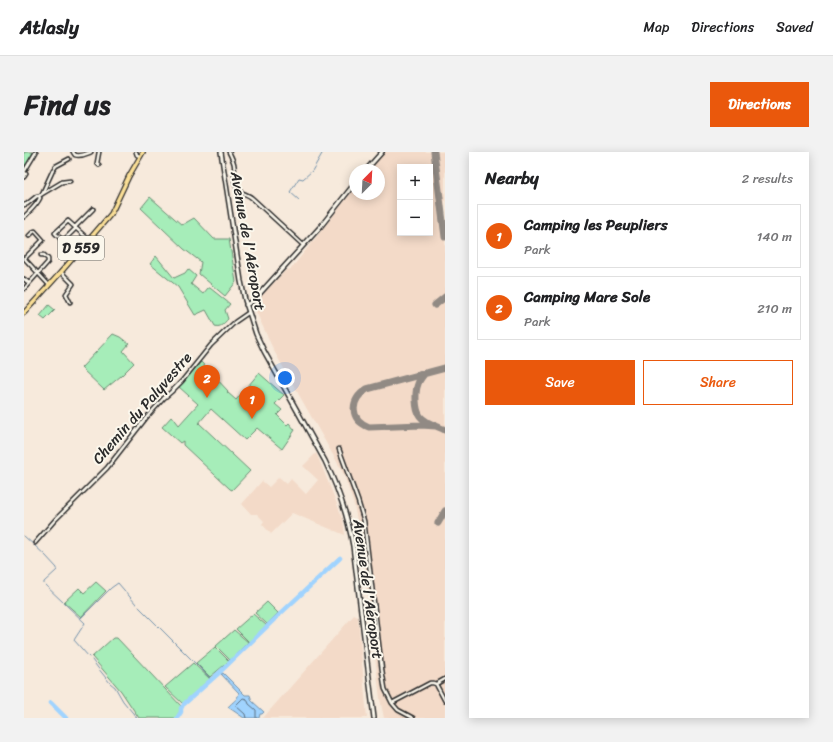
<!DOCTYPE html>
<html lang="en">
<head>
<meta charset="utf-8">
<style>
  :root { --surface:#fff; --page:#f2f2f2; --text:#202124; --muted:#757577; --line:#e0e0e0; --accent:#ea580c }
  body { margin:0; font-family:Sriracha,sans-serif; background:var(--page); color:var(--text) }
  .controls { position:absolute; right:12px; top:12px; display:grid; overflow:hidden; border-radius:0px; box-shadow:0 2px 10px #0003 }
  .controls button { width:36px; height:36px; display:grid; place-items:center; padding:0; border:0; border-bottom:1px solid var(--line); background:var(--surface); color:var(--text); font:20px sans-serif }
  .compass { position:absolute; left:325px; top:12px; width:36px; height:36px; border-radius:50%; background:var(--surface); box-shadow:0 2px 10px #0003; rotate:24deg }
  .you { position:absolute; left:261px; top:226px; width:14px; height:14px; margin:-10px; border:3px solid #fff; border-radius:50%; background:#1a73e8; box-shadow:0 0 0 6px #1a73e833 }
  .badge { display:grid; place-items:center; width:26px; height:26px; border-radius:50%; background:var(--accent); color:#fff; font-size:13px; font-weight:700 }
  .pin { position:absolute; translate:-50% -33px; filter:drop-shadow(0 1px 2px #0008) }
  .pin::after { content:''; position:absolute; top:21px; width:14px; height:12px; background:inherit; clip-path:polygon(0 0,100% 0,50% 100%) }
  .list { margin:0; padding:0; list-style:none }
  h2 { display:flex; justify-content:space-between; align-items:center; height:52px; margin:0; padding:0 16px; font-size:17px }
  h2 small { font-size:13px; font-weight:400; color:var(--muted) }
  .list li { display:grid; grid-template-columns:26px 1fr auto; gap:12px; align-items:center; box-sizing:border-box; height:64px; margin:0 8px 8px; padding:0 8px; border:1px solid var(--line); border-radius:0px }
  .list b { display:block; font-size:15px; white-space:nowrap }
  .list p { margin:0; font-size:13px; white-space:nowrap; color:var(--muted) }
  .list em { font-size:13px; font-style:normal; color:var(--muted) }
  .actions { display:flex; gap:8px; padding:12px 16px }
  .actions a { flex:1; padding:9px 0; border:1px solid var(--accent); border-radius:0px; text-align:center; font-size:14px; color:var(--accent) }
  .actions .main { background:var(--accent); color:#fff }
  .map { position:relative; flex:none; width:421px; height:566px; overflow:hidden; border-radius:0px }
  header { display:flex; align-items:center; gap:24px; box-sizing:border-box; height:56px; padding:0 20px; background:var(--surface); border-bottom:1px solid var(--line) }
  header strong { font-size:19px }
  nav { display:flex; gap:22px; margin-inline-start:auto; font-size:14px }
  .intro { display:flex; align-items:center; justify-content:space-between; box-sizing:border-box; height:96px; padding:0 24px }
  h1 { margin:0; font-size:28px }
  .button { padding:10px 18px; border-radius:0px; background:var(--accent); color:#fff; font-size:14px; font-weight:700 }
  main { display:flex; gap:24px; padding:0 24px }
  aside { flex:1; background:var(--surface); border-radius:0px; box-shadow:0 2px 10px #0003 }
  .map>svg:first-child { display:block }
</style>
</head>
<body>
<header>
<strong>Atlasly</strong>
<nav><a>Map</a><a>Directions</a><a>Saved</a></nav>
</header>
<div class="intro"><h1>Find us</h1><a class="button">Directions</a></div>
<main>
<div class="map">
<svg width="421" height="566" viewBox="0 0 421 566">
  <rect width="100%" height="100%" fill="#f7eadc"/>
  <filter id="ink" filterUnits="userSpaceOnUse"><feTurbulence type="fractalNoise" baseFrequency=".025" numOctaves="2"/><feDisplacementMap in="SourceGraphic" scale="8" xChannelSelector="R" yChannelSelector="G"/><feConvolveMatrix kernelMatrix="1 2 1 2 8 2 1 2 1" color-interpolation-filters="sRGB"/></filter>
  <g filter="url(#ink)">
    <path fill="#f3dac8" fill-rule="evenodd" d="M 360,0 L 421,0 L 421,566 L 360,566 L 356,547 L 338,393 L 330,353 L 320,323 L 313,310 L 250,199 L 229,153 L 262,118 L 267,117 L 331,36 L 331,42 L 355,42 L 355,18 L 345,18 ZM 376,15 L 406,15 L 406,81 L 376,81 Z
      M 292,301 L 296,310 L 319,367 L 321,383 L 268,361 L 247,382 L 238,372 L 240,369 L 233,362 L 227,362 L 218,352 L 238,329 L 245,335 L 255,325 L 263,332 L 267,327 L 282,342 L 294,328 L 279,314 Z
      M 330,463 L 334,465 L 343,566 L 239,566 Z"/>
    <path fill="#a6edb9" stroke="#688c72" d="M 0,0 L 12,0 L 0,15 Z
      M 126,45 L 158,73 L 170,66 L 190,87 L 205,87 L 212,130 L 201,144 L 175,122 L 177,110 L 160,97 L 117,56 Z
      M 132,104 L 150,126 L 161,121 L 164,117 L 172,124 L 167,132 L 179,142 L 184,136 L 186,136 L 206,152 L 201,158 L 204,167 C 200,171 197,176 191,174 L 182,158 L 171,163 L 154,135 L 126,112 Z
      M 25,153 L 31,158 L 21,168 L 16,164 Z
      M 89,182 L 96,185 L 105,192 L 99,199 L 110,211 L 97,224 L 80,238 L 57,216 Z
      M 177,210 L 204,239 L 203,240 L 212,248 L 235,221 L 260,243 L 251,252 L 258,258 L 253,263 L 263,273 L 265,271 L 271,278 L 258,297 L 233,276 L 221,288 L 187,257 L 174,272 L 175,271 L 226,319 L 208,338 L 206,337 L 159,293 L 159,289 L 156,291 L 138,275 L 148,264 L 155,273 L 174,252 L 155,235 Z
      M 72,430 L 82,439 L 57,465 L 40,450 L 55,436 L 60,441 Z
      M 243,450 L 254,461 L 243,472 L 231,461 Z
      M 229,462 L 242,473 L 225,490 L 212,477 Z
      M 210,478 L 224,490 L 206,508 L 192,494 Z
      M 89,486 L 93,486 L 158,555 L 152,566 L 115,566 L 97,539 L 68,505 Z
      M 191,495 L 205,509 L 186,525 L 172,511 Z
      M 169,511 L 186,527 L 159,552 L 141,535 Z"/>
    <path fill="#a0d3fe" stroke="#7190aa" d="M 199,521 L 221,543 L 226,543 L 228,549 L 240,560 L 238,562 L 236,562 L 235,566 L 220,566 L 204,555 C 209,549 213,549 215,541 L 197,522 Z"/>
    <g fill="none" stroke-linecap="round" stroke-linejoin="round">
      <path stroke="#5a6e7f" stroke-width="1" d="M 222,566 L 221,562 L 212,554 L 212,553 L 219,546 L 223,547 L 225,552 L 232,558 L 232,566"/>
      <path stroke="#7190aa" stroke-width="1" d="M 275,48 L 266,40 L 275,26 L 279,27 L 288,19 L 299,0
        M 0,384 L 21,403 L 33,416 L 33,418 L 20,430 L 20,432 L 61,471 L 50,488 L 65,505
        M 115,455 L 187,527
        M 57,466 L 87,436 L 94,431 L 112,452
        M 68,508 L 74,516 L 86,531 L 91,535 L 99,549 L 113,566
        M 196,520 L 198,522"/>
      <path stroke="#a0d3fe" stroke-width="4.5" d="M 27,551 L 42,566
        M 160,552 L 196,520 L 256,462 L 316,406
        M 153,566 L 157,560 L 157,556 L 158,555"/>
      <path stroke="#918a84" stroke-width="7" d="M 410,0 L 421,85
        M 411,153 L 421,145
        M 401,221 C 398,225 395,228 394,232 C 391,239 391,257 396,264 C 401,271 413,274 421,278
        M 412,274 L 397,273 L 345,275 C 325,267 326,248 343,237 L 421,216
        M 414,371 L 421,359"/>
      <g stroke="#2b2b2b" stroke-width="5.5">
        <path id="street" d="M 49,0 L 51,3 C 57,5 62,2 67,0
          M 75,0 L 73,11 L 75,13
          M 112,0 L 113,3 L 116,4
          M 205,0 C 207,4 209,8 210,12 C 212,22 207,32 217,40 C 220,42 225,43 228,46 L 279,93
          M 0,20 L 12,0
          M 0,25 L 2,22 L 0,20
          M 18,42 L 38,30 L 46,29
          M 15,44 L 18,42 L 29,18 L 32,14 L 45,7
          M 0,53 L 3,52 L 13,44 L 15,44 L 16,46 C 13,53 6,59 0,65
          M 51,75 L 69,57
          M 52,76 L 39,89 L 31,81 L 44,69 L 65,88
          M 0,106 L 25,133
          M 1,106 L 19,88 L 11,79 L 9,80 L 5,84
          M 37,120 L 49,132 L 42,142 L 46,150
          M 0,127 L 5,131
          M 0,137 L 24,110 L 24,107 L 20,103 L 17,103
          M 315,297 L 334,349 L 340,369 L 358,518 L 361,537 L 368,551 L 374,558 L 389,566
          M 11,391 L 31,368 L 83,316 L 122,266 L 140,246 L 147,240 L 158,229 L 187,193 L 211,170 L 224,161
          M 412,532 L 421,549
          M 368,551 L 406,531 L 409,531 L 412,532 L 421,527"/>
      </g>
      <g stroke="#2b2b2b" stroke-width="6">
        <path id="secondary" d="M 197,0 L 217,129 L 221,148 L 232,182 L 240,199 L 301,309 C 314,336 324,364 329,394 L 350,566
          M 342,18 L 358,0
          M 222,153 L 229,149 L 297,74 L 331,31"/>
      </g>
      <g stroke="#2b2b2b" stroke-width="6">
        <path id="primary" d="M 0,161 L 37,120 L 87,62 L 105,24 L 119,0"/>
      </g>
      <use href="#street" stroke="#fbf7ec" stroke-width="2.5"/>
      <use href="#secondary" stroke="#fbf7ec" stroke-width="3"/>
      <use href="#primary" stroke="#fbdf96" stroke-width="3.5"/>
    </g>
  </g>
  <g text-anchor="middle" stroke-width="4" stroke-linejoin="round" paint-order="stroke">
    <rect fill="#fbf7ec" stroke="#696865" stroke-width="1" x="34" y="84" width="46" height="24" rx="3"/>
    <g font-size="14" font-weight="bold" fill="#2b2b2b">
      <text x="57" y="101">D 559</text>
    </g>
    <g font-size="15" fill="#2b2b2b" stroke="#fbf7ec">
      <text transform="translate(224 89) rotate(80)" y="5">Avenue de l'Aéroport</text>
      <text transform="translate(118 256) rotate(-49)" y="5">Chemin du Palyvestre</text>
      <text transform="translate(344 437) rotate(82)" y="5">Avenue de l'Aéroport</text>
    </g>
  </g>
</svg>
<div class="controls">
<button>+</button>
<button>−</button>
</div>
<svg class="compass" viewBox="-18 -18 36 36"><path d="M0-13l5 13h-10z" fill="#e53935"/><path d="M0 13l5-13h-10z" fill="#757577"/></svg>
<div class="you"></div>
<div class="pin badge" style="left:228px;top:267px">1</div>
<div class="pin badge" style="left:183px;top:246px">2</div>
</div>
<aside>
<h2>Nearby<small>2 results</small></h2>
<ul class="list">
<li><span class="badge">1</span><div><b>Camping les Peupliers</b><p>Park</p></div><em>140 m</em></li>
<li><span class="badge">2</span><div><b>Camping Mare Sole</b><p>Park</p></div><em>210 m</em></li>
</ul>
<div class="actions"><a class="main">Save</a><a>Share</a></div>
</aside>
</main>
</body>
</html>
